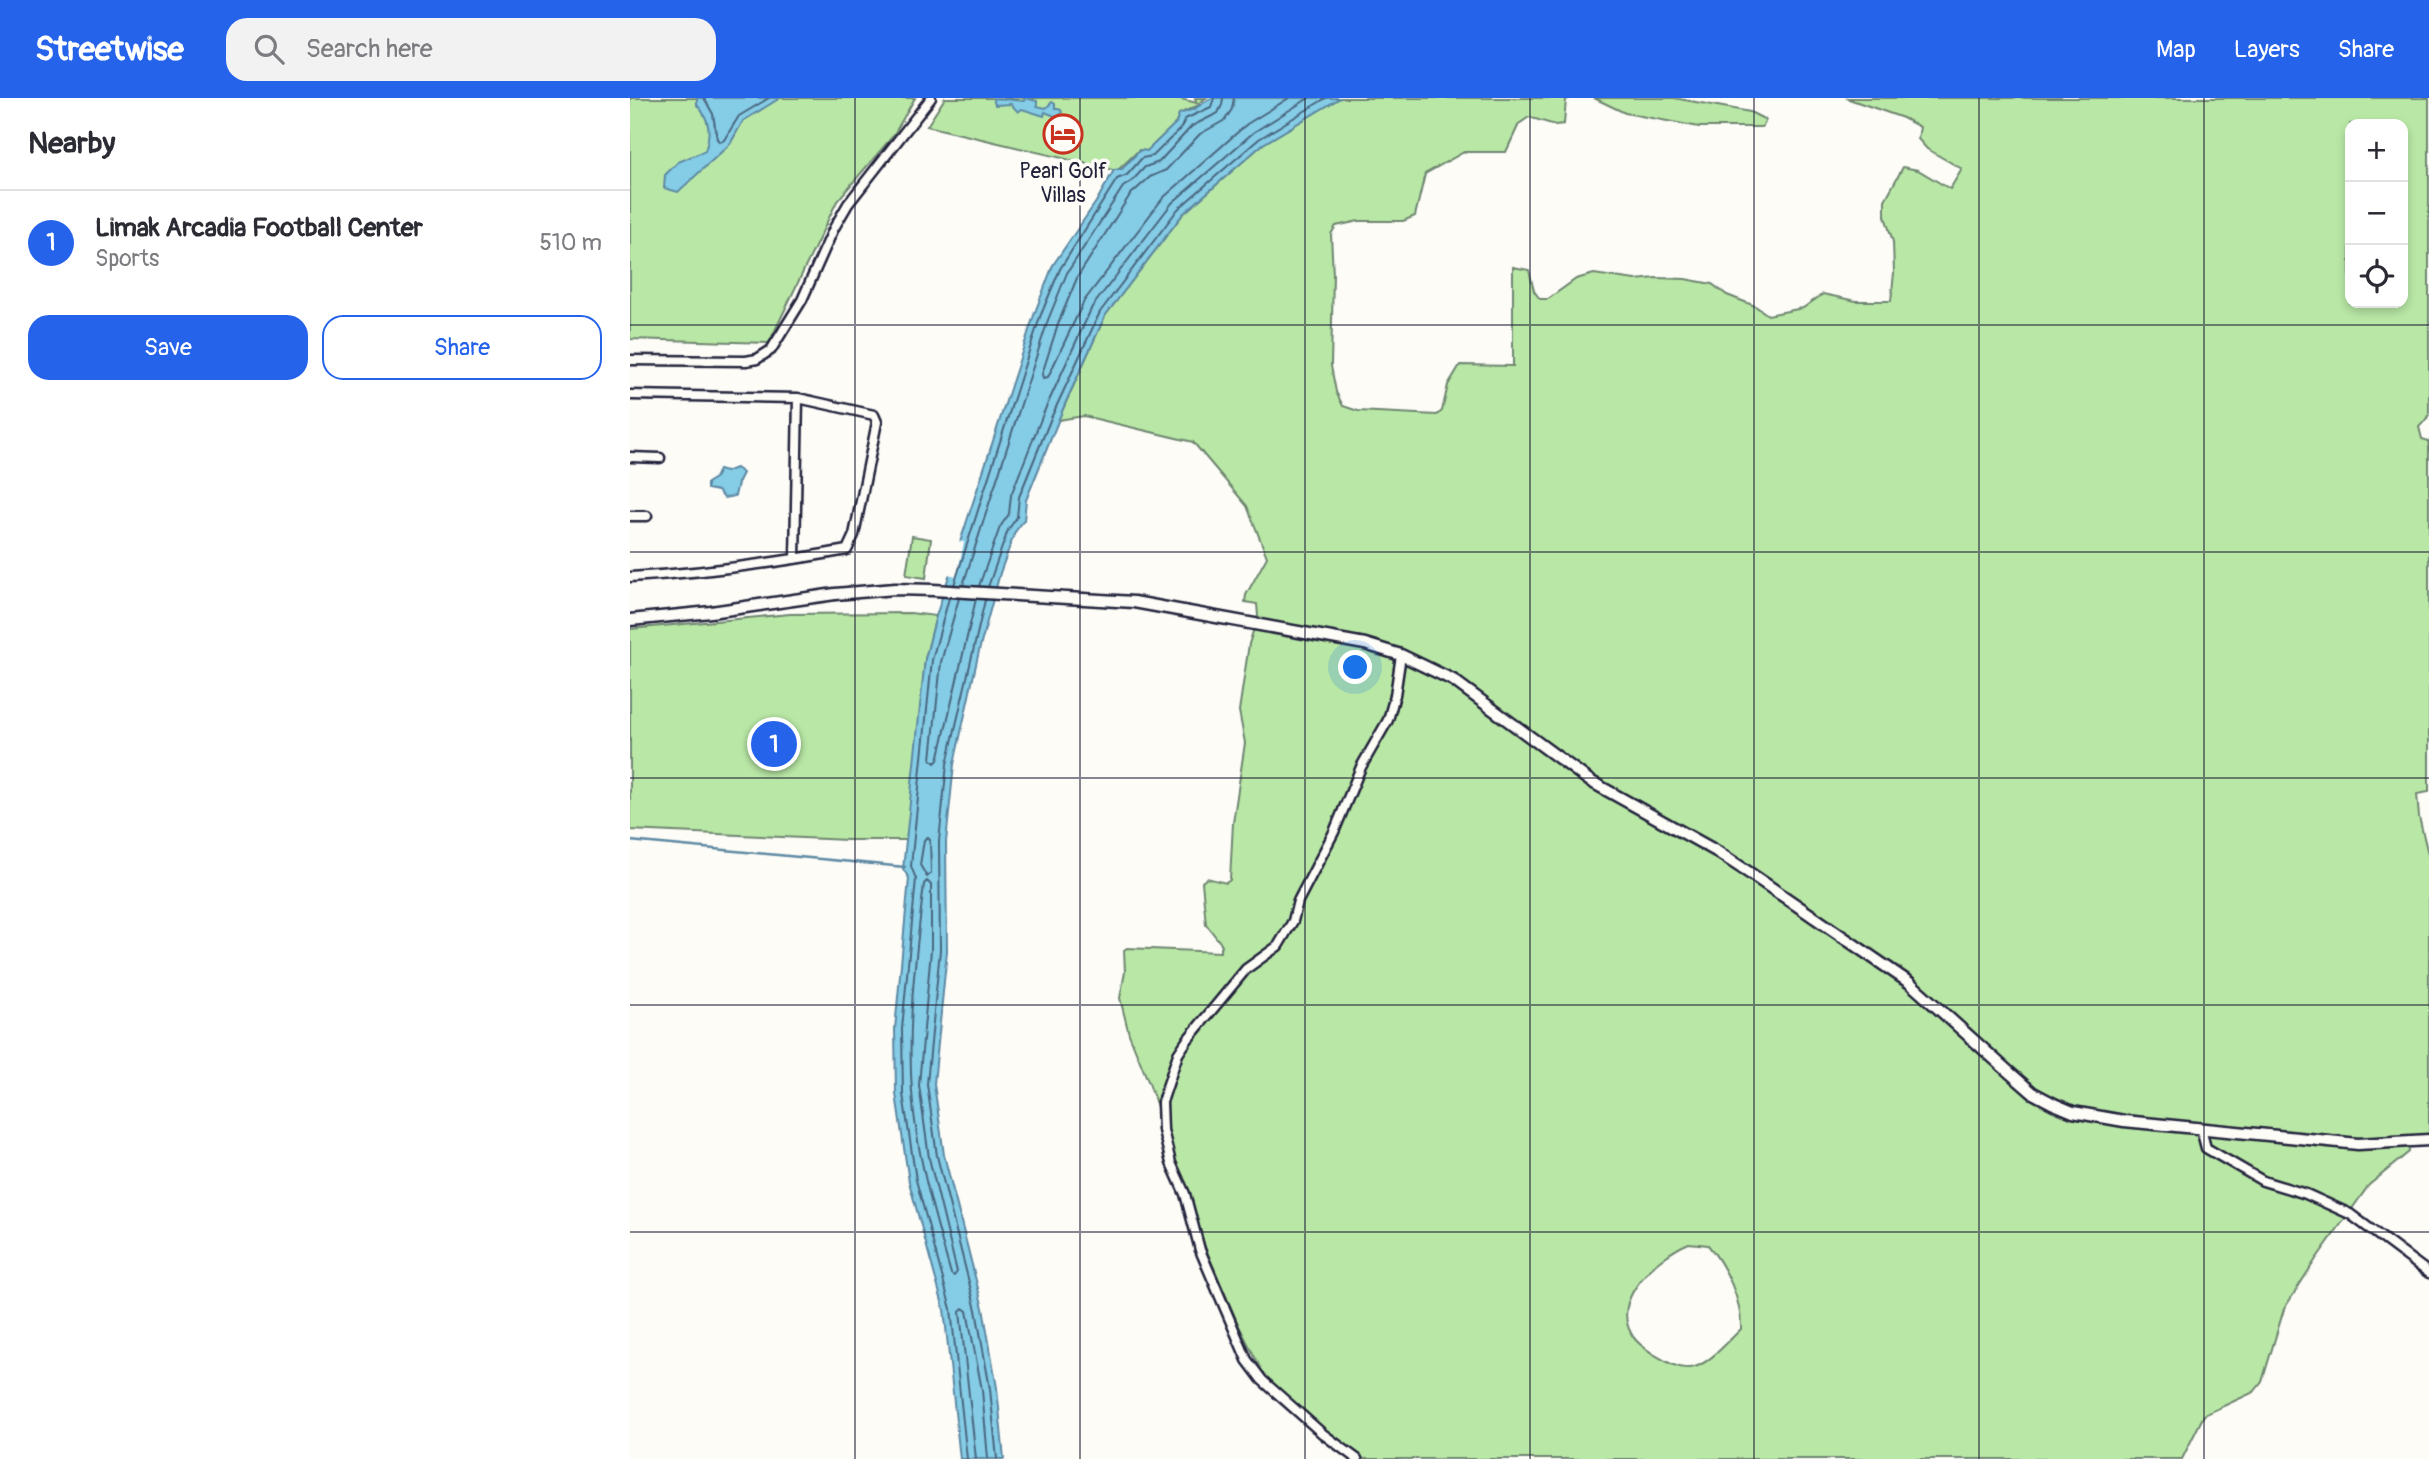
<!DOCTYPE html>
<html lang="en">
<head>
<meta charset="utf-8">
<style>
  :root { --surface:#fff; --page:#f2f2f3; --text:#2b2b33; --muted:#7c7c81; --line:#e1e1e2; --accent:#2563eb }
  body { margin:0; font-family:Pangolin,sans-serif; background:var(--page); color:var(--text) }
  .controls { position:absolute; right:21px; top:21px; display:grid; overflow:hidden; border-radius:14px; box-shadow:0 4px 10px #0003 }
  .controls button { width:63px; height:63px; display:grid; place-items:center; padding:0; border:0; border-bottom:2px solid var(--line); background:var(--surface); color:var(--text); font:35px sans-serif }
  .you { position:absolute; left:726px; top:570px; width:24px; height:24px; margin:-18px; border:5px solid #fff; border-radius:50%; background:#1a73e8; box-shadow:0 0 0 10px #1a73e833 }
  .badge { display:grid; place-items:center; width:46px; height:46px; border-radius:50%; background:var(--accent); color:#fff; font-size:23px; font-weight:700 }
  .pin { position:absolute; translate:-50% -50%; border:4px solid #fff; box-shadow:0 2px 7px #0006 }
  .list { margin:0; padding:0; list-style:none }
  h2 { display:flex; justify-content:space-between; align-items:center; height:91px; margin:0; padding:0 28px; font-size:30px }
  h2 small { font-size:23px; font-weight:400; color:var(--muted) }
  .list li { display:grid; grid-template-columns:46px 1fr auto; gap:21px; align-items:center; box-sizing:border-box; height:105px; padding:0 28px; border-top:2px solid var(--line) }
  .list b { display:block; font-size:26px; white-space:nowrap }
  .list p { margin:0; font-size:23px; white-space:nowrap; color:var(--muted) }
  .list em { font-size:23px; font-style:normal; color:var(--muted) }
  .actions { display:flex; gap:14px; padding:21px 28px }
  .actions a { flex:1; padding:16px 0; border:2px solid var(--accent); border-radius:21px; text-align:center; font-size:24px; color:var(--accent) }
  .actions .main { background:var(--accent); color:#fff }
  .icon { flex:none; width:38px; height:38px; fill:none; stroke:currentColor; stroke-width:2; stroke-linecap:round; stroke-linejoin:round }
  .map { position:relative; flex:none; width:1799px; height:1361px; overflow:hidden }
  header { display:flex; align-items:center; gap:42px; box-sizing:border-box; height:98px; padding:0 35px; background:var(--accent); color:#fff }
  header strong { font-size:33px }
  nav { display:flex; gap:38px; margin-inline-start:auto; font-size:24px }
  .search { width:490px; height:63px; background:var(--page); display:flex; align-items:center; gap:18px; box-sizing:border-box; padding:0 24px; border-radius:21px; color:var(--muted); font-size:26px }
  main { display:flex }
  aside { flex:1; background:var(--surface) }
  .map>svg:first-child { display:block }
</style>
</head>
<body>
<header>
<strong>Streetwise</strong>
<div class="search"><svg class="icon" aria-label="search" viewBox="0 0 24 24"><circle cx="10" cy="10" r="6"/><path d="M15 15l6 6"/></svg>Search here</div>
<nav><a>Map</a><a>Layers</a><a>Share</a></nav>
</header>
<main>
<aside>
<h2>Nearby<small></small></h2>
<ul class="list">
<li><span class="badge">1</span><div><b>Limak Arcadia Football Center</b><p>Sports</p></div><em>510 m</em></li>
</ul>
<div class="actions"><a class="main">Save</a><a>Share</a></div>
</aside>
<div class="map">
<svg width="1799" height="1361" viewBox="0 0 1799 1361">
  <rect width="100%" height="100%" fill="#fdfcf7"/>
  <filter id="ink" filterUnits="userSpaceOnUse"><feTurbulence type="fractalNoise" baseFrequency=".0143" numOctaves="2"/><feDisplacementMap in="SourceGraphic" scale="14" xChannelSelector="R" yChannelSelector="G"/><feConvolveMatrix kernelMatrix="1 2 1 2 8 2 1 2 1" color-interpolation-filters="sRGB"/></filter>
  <g filter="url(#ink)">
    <path fill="#b9e8a6" stroke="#6e8570" stroke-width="2" fill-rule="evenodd" d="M 0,0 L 285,0 L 263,38 L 207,103 L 139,245 L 0,241 Z
      M 315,0 L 547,0 L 567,5 L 565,0 L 576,0 L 569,5 L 569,7 L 549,16 L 546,25 L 517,53 L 509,52 L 487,73 L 297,28 Z
      M 710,0 L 940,0 L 936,2 L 934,26 L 925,27 L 899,19 L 889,26 L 876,54 L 834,54 L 795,76 L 785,118 L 773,123 L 729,123 L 706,128 L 701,136 L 703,177 L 701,268 L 706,294 L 713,308 L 728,313 L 807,317 L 812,313 L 818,287 L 830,267 L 883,268 L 883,169 L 899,172 L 904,193 L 910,201 L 918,201 L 946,181 L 964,176 L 1005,182 L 1027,180 L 1055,181 L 1082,186 L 1097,197 L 1125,208 L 1138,217 L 1173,210 L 1193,196 L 1226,203 L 1261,203 L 1264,175 L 1263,144 L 1255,118 L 1255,102 L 1273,69 L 1288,72 L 1320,91 L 1332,71 L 1297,51 L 1288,41 L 1290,29 L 1273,20 L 1216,0 L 1799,0 L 1799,318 L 1789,329 L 1792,341 L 1799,343 L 1799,694 L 1787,696 L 1789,719 L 1799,760 L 1799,1037 L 1779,1040 L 1779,1054 L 1739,1087 L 1686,1161 L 1654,1211 L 1632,1284 L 1624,1294 L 1574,1317 L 1552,1361 L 734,1361 L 694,1332 L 636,1281 L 608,1226 L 569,1135 L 520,988 L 499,936 L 490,900 L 495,874 L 494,852 L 497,850 L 590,854 L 592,847 L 576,826 L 572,784 L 577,780 L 596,785 L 600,782 L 603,725 L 615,645 L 609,613 L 619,546 L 628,518 L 627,506 L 615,504 L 616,497 L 637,459 L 617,408 L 563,344 L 454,318 L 428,322 L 475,218 L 553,116 L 633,46 ZM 1720,26 L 1773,26 L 1773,205 L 1720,205 ZM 1059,1145 L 1078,1147 C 1096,1169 1112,1202 1111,1231 C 1099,1242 1077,1269 1060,1270 C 1048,1271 1035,1263 1025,1257 C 1017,1252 1005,1244 1001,1235 C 981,1199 1030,1157 1059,1145 Z
      M 964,0 L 1044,0 L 1120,14 L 1136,22 L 1132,29 L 1069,29 L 995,15 Z
      M 282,438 L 301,441 L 296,480 L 276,477 Z
      M 280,515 L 306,518 L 295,561 L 278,742 L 217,742 L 0,732 L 0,531 L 160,516 Z"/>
    <path fill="#85cce6" stroke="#5d88a2" stroke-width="2" d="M 67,0 L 150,0 L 113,23 L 100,46 L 48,94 L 34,90 L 35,77 L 48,64 L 75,53 C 81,35 80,21 67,7 Z
      M 363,0 L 394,3 L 395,0 L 407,3 L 407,8 L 416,10 L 422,4 L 425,6 L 425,10 L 431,12 L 432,15 L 427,19 L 415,14 L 414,18 L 392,11 L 388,14 L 381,6 L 365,7 Z
      M 581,0 L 710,0 L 633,46 L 553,116 L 475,218 L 435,306 L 396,402 L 394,422 L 385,434 L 370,475 L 349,553 L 324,666 L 316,744 L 317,853 L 304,986 L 314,1057 L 353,1210 L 367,1290 L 374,1361 L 330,1361 L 314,1211 L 279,1084 L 266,996 L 265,931 L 279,780 L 273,771 L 295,561 L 306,518 L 404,217 L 423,167 L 466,104 L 484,72 L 492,71 L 510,52 L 517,53 L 546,25 L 549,16 L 564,11 Z
      M 106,370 L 113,375 L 108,385 L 105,398 L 94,400 L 88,393 L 77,391 L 77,385 L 85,380 L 89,372 L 96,374 Z"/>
    <path fill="#fdfcf7" d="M 327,443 L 334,444 L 327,478 L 317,476 Z"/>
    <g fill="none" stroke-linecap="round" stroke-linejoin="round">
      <path stroke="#4a667f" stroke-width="2" d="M 74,0 L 83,16 L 87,41 L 90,44 L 94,42 L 109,18 L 139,0
        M 604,0 L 602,11 L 595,22 L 570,36 L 536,72 L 520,79 L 500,97 L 447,180 L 428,226 L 412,276 L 413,280 L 418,279 L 454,203 L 533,100 L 617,26 L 659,0
        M 324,487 L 410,219 L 430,171 L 487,81 L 497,77 L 512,60 L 523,58 L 551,30 L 555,21 L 581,9 L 584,0
        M 333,487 L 418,222 L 437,175 L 493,89 L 502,83 L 515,69 L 529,64 L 562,28 L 588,15 L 592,7 L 593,0
        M 349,488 L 370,429 L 379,416 L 381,397 L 413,316 L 462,209 L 542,105 L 624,34 L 679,0
        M 358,489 L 378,432 L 387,419 L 389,399 L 421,320 L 470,214 L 548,111 L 629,41 L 696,0
        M 319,500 L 302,562 L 281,768 L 286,781 L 272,931 L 273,996 L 286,1082 L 321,1211 L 337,1361
        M 329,500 L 311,564 L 301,661 L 305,665 L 308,662 L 346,501
        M 355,502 L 317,666 L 309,743 L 310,852 L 297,986 L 307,1058 L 346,1212 L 360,1291 L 367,1361
        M 297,739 L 300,742 L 301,775 L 297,779 L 290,767 L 294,742 Z
        M 297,783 L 301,787 L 301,852 L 289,987 L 299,1060 L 327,1174 L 324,1178 L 321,1176 C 304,1116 286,1056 282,994 C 277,925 286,855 294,786 Z
        M 346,1361 L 330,1214 L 333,1210 L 337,1213 L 352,1292 L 358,1361"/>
      <path stroke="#5d88a2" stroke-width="2.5" d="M 0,743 L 275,769"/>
      <g stroke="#22223b" stroke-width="13">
        <path id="minor" d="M 0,262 L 116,263 L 127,261 L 141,252 L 172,202 L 204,130 L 218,106 L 301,0
          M 0,297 L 168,300 L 244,317 L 247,324 L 224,437 L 217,452 C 145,465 73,475 0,479
          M 0,359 L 30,360
          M 0,418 L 17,418
          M 165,461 L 168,300
          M 1571,1031 L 1576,1050 L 1633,1083 L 1676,1096 L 1720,1116 L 1799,1175
          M 727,1361 L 693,1336 L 632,1282 L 617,1262 L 570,1152 L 555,1096 L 541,1065 L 533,1032 L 532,1004 L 548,956 L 558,941 L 616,871 L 648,848 L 663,823 L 668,803 L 704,734 L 731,669 L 758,622 L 765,597 L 771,557"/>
      </g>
      <g stroke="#22223b" stroke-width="15">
        <path id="tertiary" d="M 0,522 L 81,514 L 205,496 L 265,491 L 303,492 L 504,504 L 735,546 L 771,557 L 823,582 L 960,683 L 1086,753 L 1121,776 L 1280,885 L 1380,975 L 1403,995 L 1424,1006 L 1443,1014 L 1494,1023 L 1699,1043 L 1728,1046 L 1799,1042"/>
      </g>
      <use href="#minor" stroke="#fdfcf7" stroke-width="8"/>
      <use href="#tertiary" stroke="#fdfcf7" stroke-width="10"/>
    </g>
  </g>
  <path fill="none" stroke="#22223b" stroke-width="2" stroke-opacity="0.55" d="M 225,0 L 225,1361M 450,0 L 450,1361M 675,0 L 675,1361M 900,0 L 900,1361M 1124,0 L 1124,1361M 1349,0 L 1349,1361M 1574,0 L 1574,1361M 0,227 L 1799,227M 0,454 L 1799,454M 0,680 L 1799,680M 0,907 L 1799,907M 0,1134 L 1799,1134"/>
  <defs>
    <g id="hotel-ring" transform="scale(2.0125)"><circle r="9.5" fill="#fdfcf7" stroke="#c8321e" stroke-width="1.5"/><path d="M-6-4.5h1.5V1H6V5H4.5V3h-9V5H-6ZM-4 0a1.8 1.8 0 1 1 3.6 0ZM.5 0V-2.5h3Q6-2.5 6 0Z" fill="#c8321e"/></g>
  </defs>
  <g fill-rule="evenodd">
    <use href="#hotel-ring" x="433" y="36"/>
  </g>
  <g text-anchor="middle" stroke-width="7" stroke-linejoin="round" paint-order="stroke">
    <g font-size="21" fill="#22223b" stroke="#fdfcf7">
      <text x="433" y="80">Pearl Golf<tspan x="433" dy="24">Villas</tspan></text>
    </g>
  </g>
</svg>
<div class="controls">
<button>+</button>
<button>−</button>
<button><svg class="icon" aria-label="locate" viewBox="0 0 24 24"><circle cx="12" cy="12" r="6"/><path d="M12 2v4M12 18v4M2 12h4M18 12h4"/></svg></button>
</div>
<div class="you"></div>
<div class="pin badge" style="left:144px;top:646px">1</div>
</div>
</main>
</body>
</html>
